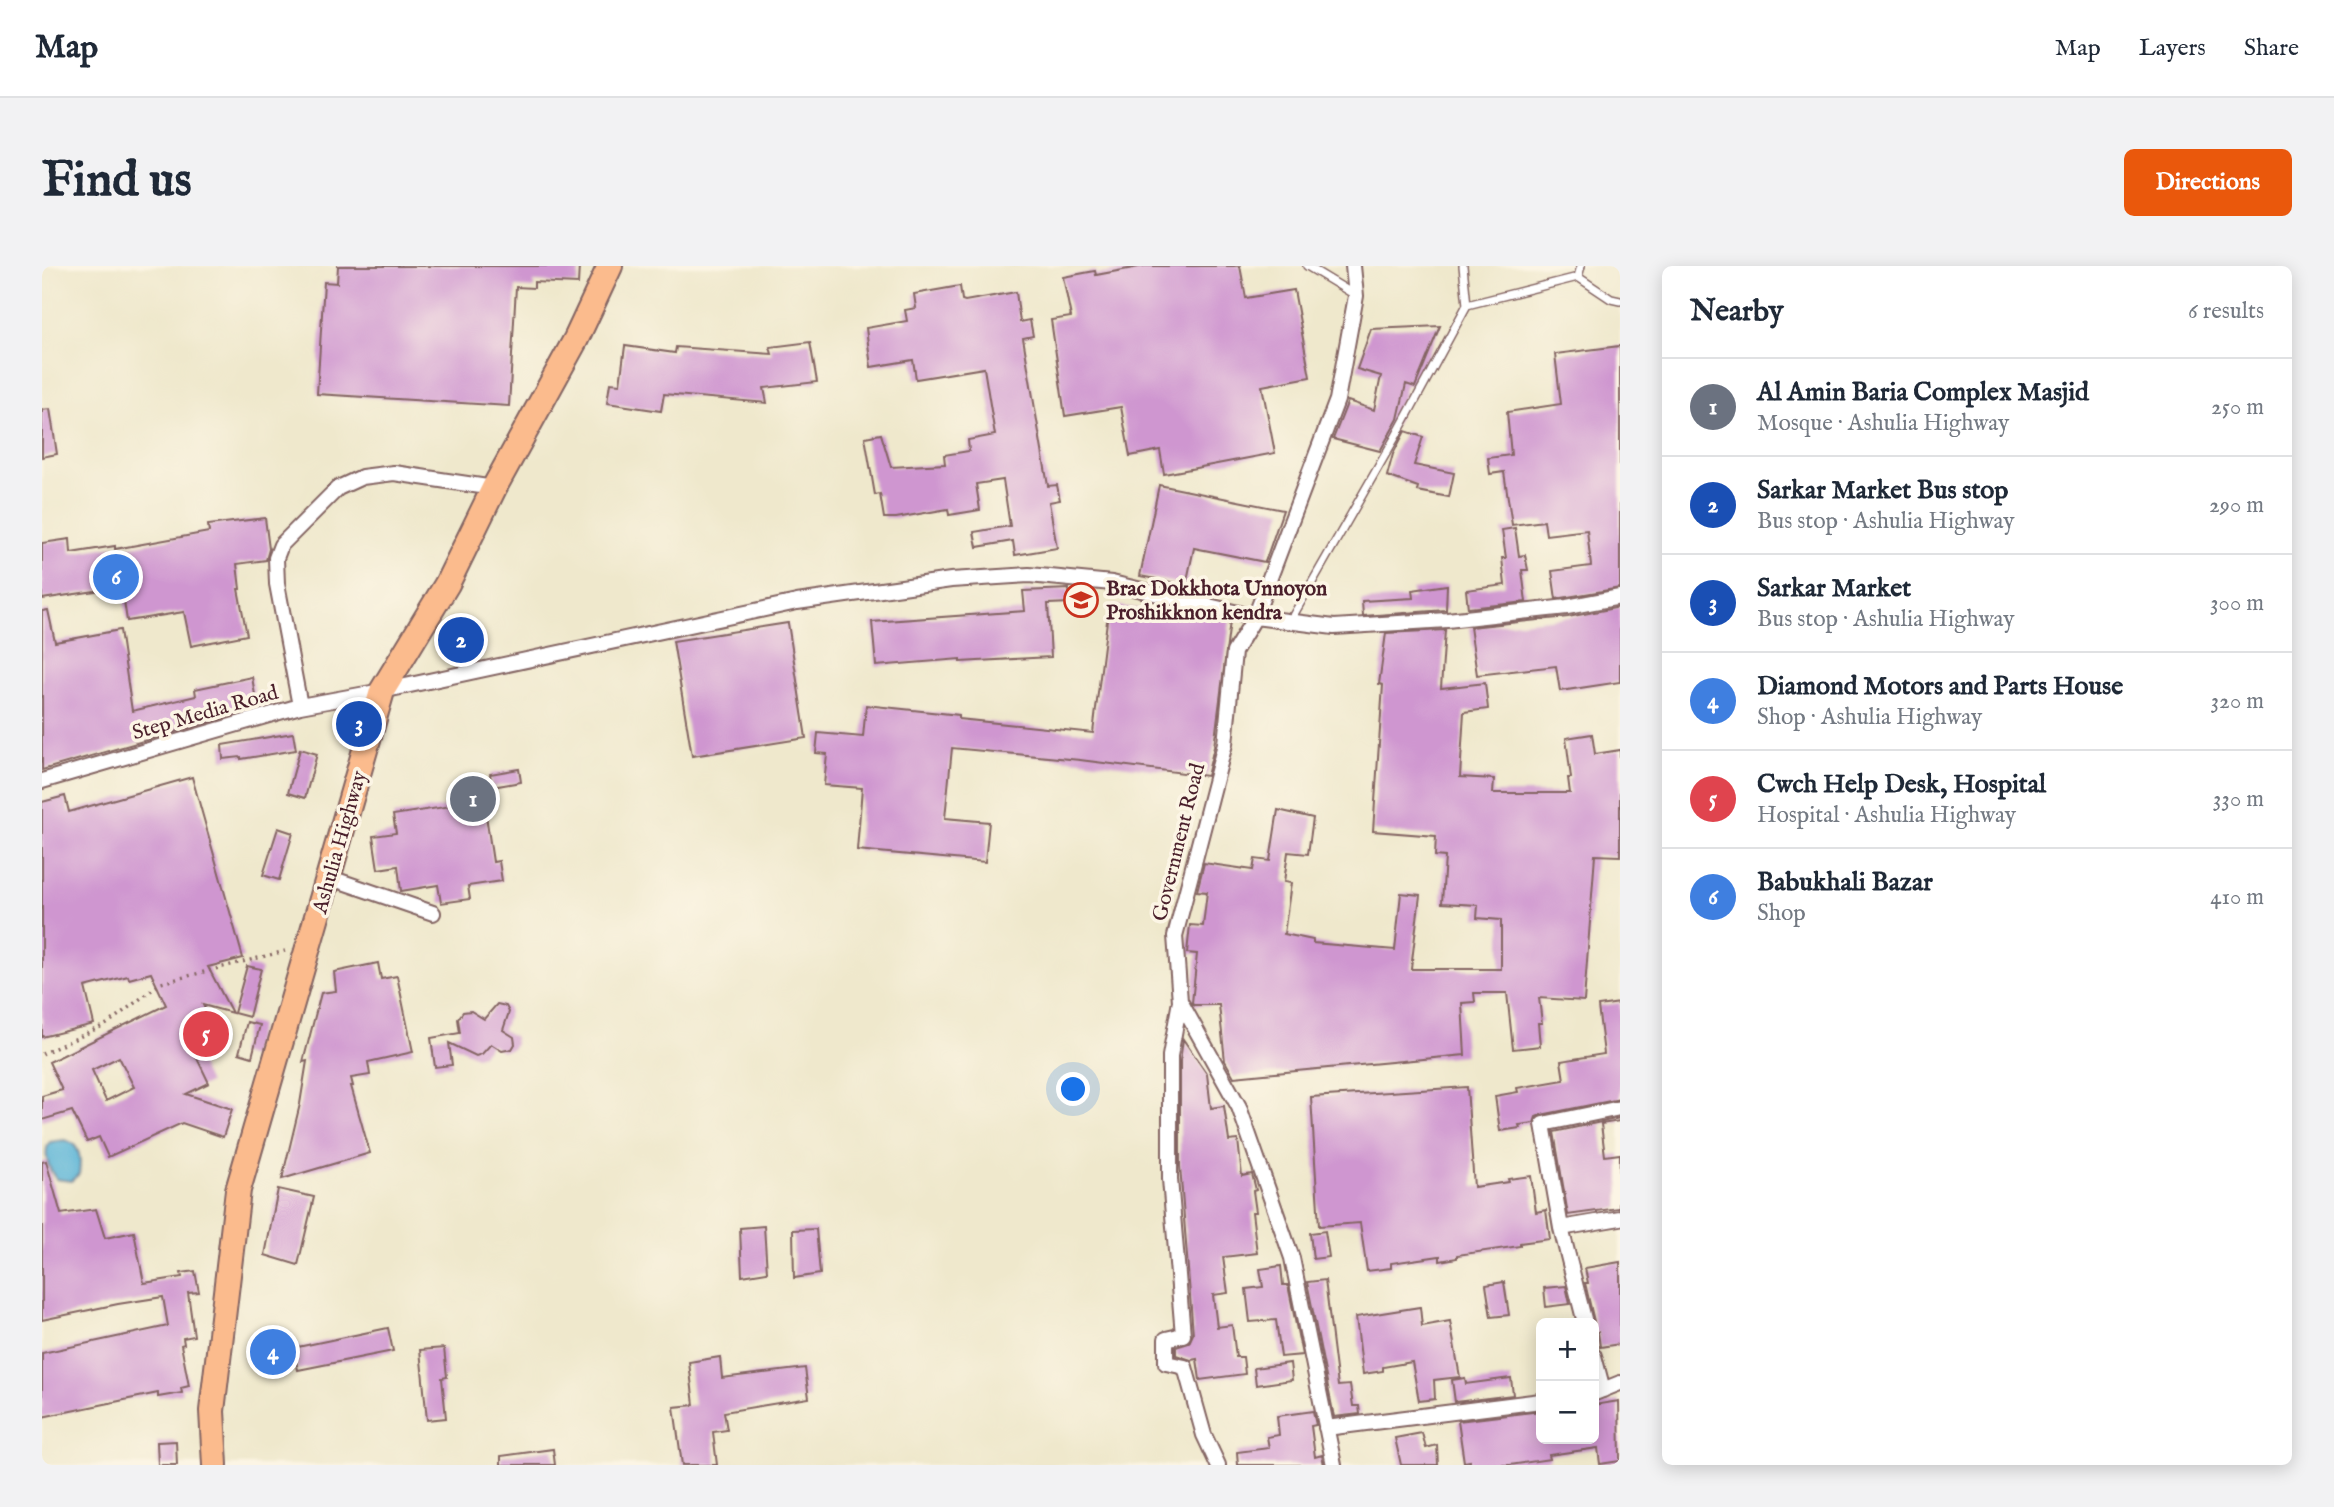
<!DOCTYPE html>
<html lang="en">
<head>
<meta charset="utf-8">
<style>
  :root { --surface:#fff; --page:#f2f2f3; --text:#1f2937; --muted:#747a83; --line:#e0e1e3; --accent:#ea580c }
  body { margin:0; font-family:"IM FELL English",serif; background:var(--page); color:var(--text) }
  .controls { position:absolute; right:21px; bottom:21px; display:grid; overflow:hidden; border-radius:10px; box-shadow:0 4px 18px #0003 }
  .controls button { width:63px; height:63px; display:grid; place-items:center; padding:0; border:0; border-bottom:2px solid var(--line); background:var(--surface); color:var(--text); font:35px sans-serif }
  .you { position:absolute; left:1032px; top:824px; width:24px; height:24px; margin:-18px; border:5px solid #fff; border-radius:50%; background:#1a73e8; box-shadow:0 0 0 10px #1a73e833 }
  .badge { display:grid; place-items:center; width:46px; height:46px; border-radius:50%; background:var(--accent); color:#fff; font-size:23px; font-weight:700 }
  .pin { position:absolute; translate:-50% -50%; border:4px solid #fff; box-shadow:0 2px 7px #0006 }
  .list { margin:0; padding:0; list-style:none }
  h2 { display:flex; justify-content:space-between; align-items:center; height:91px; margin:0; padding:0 28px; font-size:30px }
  h2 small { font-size:23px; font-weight:400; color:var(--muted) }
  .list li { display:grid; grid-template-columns:46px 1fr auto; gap:21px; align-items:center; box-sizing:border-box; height:98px; padding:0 28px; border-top:2px solid var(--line) }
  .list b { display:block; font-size:26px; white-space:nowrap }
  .list p { margin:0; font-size:23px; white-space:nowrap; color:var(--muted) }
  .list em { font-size:23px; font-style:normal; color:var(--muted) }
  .map { position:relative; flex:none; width:1578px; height:1199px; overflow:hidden; border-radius:10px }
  header { display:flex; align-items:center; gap:42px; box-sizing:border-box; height:98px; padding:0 35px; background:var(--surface); border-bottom:2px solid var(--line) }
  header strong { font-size:33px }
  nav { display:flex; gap:38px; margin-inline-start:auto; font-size:24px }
  .intro { display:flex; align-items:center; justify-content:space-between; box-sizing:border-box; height:168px; padding:0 42px }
  h1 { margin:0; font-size:49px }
  .button { padding:18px 32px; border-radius:10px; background:var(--accent); color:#fff; font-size:24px; font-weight:700 }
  main { display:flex; gap:42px; padding:0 42px }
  aside { flex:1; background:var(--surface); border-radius:10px; box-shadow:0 4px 18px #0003 }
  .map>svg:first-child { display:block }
</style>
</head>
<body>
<header>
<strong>Map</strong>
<nav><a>Map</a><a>Layers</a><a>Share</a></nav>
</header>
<div class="intro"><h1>Find us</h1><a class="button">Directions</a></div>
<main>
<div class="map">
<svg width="1578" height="1199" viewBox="0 0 1578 1199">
  <rect width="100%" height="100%" fill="#fcf5e5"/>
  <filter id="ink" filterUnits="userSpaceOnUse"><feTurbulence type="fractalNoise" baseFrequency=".0143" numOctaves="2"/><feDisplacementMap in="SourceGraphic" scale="14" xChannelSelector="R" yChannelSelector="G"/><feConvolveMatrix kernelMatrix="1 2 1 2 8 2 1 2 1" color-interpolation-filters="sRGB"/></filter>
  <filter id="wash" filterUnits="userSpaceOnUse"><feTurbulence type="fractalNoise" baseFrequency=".00686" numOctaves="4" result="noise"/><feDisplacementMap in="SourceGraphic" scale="28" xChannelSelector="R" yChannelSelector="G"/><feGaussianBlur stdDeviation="1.57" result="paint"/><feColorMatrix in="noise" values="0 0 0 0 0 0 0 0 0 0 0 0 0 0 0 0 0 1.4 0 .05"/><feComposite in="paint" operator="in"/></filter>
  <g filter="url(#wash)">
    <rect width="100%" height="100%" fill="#efe8cc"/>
    <path fill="#59b4d7" stroke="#526a81" stroke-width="2" d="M 23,874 C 39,878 39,894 37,908 L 29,915 L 14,913 C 7,904 0,885 8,876 Z"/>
    <g id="blocks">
      <path fill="#cf96d0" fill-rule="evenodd" d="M 296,0 L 537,0 L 536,18 L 492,16 L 492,22 L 474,21 L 467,140 L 275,128 L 282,16 L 295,17 Z
        M 1102,0 L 1198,0 L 1204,32 L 1252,24 L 1268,111 L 1220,120 L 1233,187 L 1122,208 L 1118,184 L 1088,190 L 1079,141 L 1023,150 L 1009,54 L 1029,51 L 1021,11 L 1053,5 L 1054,9 Z
        M 918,20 L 920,34 L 923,35 L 974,26 L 978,56 L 988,54 L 991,70 L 981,72 L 1006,220 L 1015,219 L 1018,234 L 1007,236 L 1015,282 L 973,289 L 971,275 L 935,281 L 932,266 L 968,260 L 961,214 L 934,218 L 938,244 L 907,249 L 906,243 L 854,252 L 842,252 L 838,228 L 833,229 L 823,171 L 839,168 L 849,201 L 903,198 L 902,189 L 927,185 L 926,174 L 953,169 L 942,102 L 874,113 L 871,94 L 829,101 L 824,62 L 865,55 L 863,44 L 874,42 L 872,28 Z
        M 1398,60 L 1373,121 L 1364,118 L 1356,153 L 1338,185 L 1291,173 L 1306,135 L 1332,144 L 1339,110 L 1315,103 L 1329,63 Z
        M 768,76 L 775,116 L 722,122 L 725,137 L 622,128 L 619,145 L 565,137 L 568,117 L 578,118 L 583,80 L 633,87 L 634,81 L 730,88 L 728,81 Z
        M 1578,80 L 1578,322 L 1514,333 L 1510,305 L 1549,300 L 1545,264 L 1504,269 L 1502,255 L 1470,259 L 1462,206 L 1448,208 L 1446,192 L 1469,189 L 1465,146 L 1519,138 L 1513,88 Z
        M 8,143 L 15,188 L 0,191 L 0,144 Z
        M 1363,165 L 1381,171 L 1372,199 L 1412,207 L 1407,231 L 1375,225 L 1376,221 L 1345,210 L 1351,188 Z
        M 1117,219 L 1241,244 L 1223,296 L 1152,282 L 1144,319 L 1098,310 Z
        M 223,252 L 227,283 L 224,294 L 195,298 L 198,323 L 196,323 L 205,369 L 149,380 L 142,346 L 85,355 L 80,321 L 0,333 L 0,277 L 28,273 L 29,287 L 73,280 L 73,283 L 167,266 L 166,259 Z
        M 1473,262 L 1477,290 L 1483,289 L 1486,304 L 1480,304 L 1484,336 L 1426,342 L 1424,324 L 1463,319 L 1460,292 L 1464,292 L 1460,264 Z
        M 1405,319 L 1404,344 L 1321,350 L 1320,335 L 1371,332 L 1370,324 Z
        M 1027,323 L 1028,337 L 1006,338 L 1009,391 L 918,396 L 918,393 L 834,400 L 830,356 L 983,345 L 981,325 Z
        M 1067,339 L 1188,355 L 1172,481 L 1165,510 L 1038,494 L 910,482 L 903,552 L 947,556 L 943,596 L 815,584 L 820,522 L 782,519 L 785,488 L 774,487 L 776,467 L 821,471 L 824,439 L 917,449 L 917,453 L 1051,467 Z
        M 1578,341 L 1578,416 L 1518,425 L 1514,400 L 1435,409 L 1428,361 L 1526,351 Z
        M 6,344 L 13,376 L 78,364 L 90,445 L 154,430 L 153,423 L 210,411 L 215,441 L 195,445 L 196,448 L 0,504 L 0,345 Z
        M 746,357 L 764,472 L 650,490 L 631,375 Z
        M 1403,364 L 1399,422 L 1443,417 L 1446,443 L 1422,446 L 1418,511 L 1452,513 L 1451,527 L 1528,527 L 1526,512 L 1529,512 L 1524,472 L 1550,468 L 1553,488 L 1578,484 L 1578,590 L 1553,589 L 1542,735 L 1497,732 L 1500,757 L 1496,757 L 1498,780 L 1471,783 L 1465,727 L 1432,727 L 1433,736 L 1420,737 L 1423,789 L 1192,811 L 1183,795 L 1177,739 L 1151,739 L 1150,737 L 1155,688 L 1145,687 L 1148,659 L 1161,660 L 1165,626 L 1155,625 L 1162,597 L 1211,604 L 1213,593 L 1228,595 L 1236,544 L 1271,552 L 1266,588 L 1246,586 L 1242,616 L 1249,617 L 1242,668 L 1271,674 L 1271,677 L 1353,684 L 1359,627 L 1378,629 L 1369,703 L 1459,703 L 1459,654 L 1435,652 L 1436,639 L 1400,637 L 1403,591 L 1393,590 L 1394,570 L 1331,565 L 1341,419 L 1337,418 L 1344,367 Z
        M 251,467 L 254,484 L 199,493 L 199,491 L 181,493 L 180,479 Z
        M 258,483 L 275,488 L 263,532 L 246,527 Z
        M 477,503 L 479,516 L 450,521 L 448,508 Z
        M 150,511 L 201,692 L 166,701 L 190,747 L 161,739 L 178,773 L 152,786 L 167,817 L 144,828 L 190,843 L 181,871 L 140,857 L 66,891 L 57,871 L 45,876 L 30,845 L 0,854 L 0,830 L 20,824 L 7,796 L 124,739 L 109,707 L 87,713 L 86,710 L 43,721 L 52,758 L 0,771 L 0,536 L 23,530 L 27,546 ZM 77,791 L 92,821 L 64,835 L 50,804 Z
        M 439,516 L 451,596 L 457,595 L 460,615 L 426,620 L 428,633 L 399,637 L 396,619 L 359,625 L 356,600 L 336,603 L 331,570 L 354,567 L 351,549 L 422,538 L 419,519 Z
        M 236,562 L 251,567 L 237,614 L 221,609 Z
        M 336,697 L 339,713 L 355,710 L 371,786 L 326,796 L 328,809 L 309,812 L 311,820 L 309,820 L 328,887 L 240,913 L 258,838 L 265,795 L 261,796 L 279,727 L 294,725 L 292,706 Z
        M 205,700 L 219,703 L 207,751 L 192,747 Z
        M 1578,737 L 1578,833 L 1499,849 L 1494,851 L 1492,857 L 1477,859 L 1478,862 L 1458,865 L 1453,830 L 1476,826 L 1475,822 L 1522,814 L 1519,795 L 1562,788 L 1556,740 Z
        M 455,738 L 464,740 L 467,746 L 461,764 L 472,771 L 473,778 L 470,783 L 460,785 L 449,778 L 440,788 L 434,790 L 407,777 L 410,799 L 393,801 L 389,772 L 418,767 L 416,753 L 421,746 L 429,745 L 442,753 Z
        M 205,756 L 218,759 L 210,791 L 197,787 Z
        M 1141,773 L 1165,808 L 1169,842 L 1182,840 L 1187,875 L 1196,874 L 1200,910 L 1210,908 L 1214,924 L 1211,925 L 1214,946 L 1210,946 L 1215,987 L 1181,991 L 1186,1027 L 1171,1029 L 1175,1061 L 1190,1059 L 1194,1091 L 1201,1091 L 1203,1108 L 1158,1114 L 1155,1093 L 1149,1094 L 1134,1089 L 1134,1081 L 1147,1077 L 1151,1068 L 1138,900 L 1138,795 Z
        M 1425,821 L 1432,921 L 1467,916 L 1466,913 L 1489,910 L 1494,946 L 1504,944 L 1508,973 L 1478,977 L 1478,980 L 1415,989 L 1415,992 L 1398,995 L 1398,990 L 1349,997 L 1349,1002 L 1325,1005 L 1318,957 L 1277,960 L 1269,831 Z
        M 1578,852 L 1578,855 L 1559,858 L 1563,890 L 1578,888 L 1577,942 L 1526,949 L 1512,866 Z
        M 4,895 L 19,948 L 54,943 L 63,972 L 92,966 L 102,1017 L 140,1011 L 139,1007 L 153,1005 L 157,1026 L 146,1027 L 152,1070 L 141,1072 L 142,1078 L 139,1079 L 147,1120 L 139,1122 L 140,1127 L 116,1131 L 116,1127 L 0,1151 L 0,1087 L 126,1060 L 121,1031 L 76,1038 L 0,1054 L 0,896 Z
        M 236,923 L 272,931 L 256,999 L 223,989 Z
        M 722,960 L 725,1006 L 700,1010 L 698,962 Z
        M 774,963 L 778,1008 L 752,1012 L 751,964 Z
        M 1283,965 L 1287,991 L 1271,993 L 1268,967 Z
        M 1578,996 L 1578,1078 L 1558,1081 L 1556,1066 L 1552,1066 L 1552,1055 L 1543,1017 L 1546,1017 L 1543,1002 Z
        M 1239,1000 L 1241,1019 L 1246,1019 L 1260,1089 L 1239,1091 L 1234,1054 L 1208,1056 L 1204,1023 L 1221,1021 L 1218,1003 Z
        M 1283,1014 L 1296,1120 L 1308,1119 L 1311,1140 L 1317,1140 L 1318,1148 L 1292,1151 L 1265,1016 Z
        M 1462,1016 L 1467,1049 L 1449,1051 L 1444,1019 Z
        M 1524,1020 L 1528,1038 L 1504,1041 L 1502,1022 Z
        M 1378,1041 L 1380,1060 L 1408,1055 L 1418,1111 L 1392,1114 L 1393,1133 L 1377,1135 L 1370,1096 L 1341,1101 L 1341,1105 L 1321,1108 L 1314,1051 Z
        M 346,1062 L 351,1085 L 256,1104 L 251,1082 Z
        M 402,1082 L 405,1111 L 400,1112 L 404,1152 L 385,1154 L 378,1084 Z
        M 678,1091 L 680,1112 L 763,1102 L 767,1132 L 682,1146 L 685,1164 L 671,1166 L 675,1199 L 640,1199 L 632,1141 L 652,1139 L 647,1096 Z
        M 1248,1097 L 1250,1114 L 1214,1119 L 1212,1102 Z
        M 1423,1112 L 1424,1118 L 1469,1112 L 1471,1129 L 1413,1136 L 1410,1114 Z
        M 1577,1135 L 1578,1195 L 1558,1198 L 1556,1182 L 1507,1189 L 1508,1193 L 1468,1199 L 1428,1199 L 1428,1195 L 1422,1196 L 1416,1155 L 1499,1145 L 1499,1173 L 1552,1173 L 1552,1139 Z
        M 1271,1145 L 1274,1159 L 1269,1160 L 1273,1191 L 1280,1189 L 1282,1199 L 1196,1199 L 1195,1186 L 1227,1182 L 1225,1171 L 1237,1169 L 1235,1150 Z
        M 1380,1167 L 1384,1182 L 1395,1179 L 1396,1199 L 1359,1199 L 1353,1172 Z
        M 134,1175 L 135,1199 L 116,1199 L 115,1176 Z
        M 511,1183 L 513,1199 L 459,1199 L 459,1190 Z"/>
    </g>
  </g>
  <g filter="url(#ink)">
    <use href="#blocks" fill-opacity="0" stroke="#846563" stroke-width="2"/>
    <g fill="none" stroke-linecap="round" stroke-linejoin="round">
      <g stroke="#846563" stroke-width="10">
        <path id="service" d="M 1265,0 L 1313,29
          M 1539,0 L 1536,11 L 1569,33 L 1578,35
          M 1425,39 L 1536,11
          M 1248,355 L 1354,170 L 1425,39 L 1421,0"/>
      </g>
      <g stroke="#846563" stroke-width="18">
        <path id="minor" d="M 258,440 L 235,318 L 234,292 L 239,279 L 296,222 L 320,211 L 352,207 L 452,222
          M 0,515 L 258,440 L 340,425 L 755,336 L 909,314 L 987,309 L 1070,317 L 1213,351 L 1292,361 L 1405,354 L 1525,341 L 1578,331
          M 286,611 L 391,647
          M 1138,735 L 1128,790 L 1128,913 L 1141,1069 L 1124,1073 L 1124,1097 L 1143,1101 L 1162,1169 L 1176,1199
          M 1519,962 L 1501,858 L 1578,842
          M 1543,1057 L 1519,962 L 1578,952
          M 1552,1090 L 1561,1124
          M 1553,1127 L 1578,1117
          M 1284,1162 L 1499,1135
          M 1292,1199 L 1250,992 L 1197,841 L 1138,735 L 1133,670 L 1183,478 L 1192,386 L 1213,351 L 1295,134 L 1314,30 L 1311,0"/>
      </g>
      <g stroke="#846563" stroke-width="28">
        <path id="trunk" d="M 173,1199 L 170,1145 L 196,924 L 340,425 L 405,318 L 452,222 L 534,73 L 568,0"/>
      </g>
      <path stroke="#846563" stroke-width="3.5" stroke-dasharray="2 5" stroke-linecap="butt" d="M 0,788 L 65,758 L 119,717 L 243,685"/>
      <use href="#service" stroke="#fff" stroke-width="7"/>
      <use href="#minor" stroke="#fff" stroke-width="14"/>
      <use href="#trunk" stroke="#fbbb8d" stroke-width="24"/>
    </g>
  </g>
  <defs>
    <g id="school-ring" transform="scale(1.75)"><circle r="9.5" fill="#fcf5e5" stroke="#c8321e" stroke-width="1.5"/><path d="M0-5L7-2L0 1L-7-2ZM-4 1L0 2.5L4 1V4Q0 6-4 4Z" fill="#c8321e"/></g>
  </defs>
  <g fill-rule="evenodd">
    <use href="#school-ring" x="1039" y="334"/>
  </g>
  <g text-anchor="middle" stroke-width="7" stroke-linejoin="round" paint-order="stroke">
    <g font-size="21" font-weight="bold" fill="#4a1f2b" stroke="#fcf5e5" text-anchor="start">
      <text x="1064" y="329">Brac Dokkhota Unnoyon<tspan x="1064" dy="24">Proshikknon kendra</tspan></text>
    </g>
    <g font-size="21" fill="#4a1f2b" stroke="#fcf5e5">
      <text transform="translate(163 446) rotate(-16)" y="7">Step Media Road</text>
      <text transform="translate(297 576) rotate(-74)" y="7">Ashulia Highway</text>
      <text transform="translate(1136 576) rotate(-76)" y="7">Government Road</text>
    </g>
  </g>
</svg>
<div class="controls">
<button>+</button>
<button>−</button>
</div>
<div class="you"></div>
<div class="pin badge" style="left:431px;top:533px;background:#6b7280">1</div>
<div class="pin badge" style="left:419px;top:374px;background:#1a4fb4">2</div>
<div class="pin badge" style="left:317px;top:458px;background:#1a4fb4">3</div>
<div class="pin badge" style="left:231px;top:1086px;background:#3f7fe0">4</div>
<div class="pin badge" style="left:164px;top:768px;background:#e0444e">5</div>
<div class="pin badge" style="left:74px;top:311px;background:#3f7fe0">6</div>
</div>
<aside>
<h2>Nearby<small>6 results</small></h2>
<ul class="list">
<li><span class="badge" style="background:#6b7280">1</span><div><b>Al Amin Baria Complex Masjid</b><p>Mosque · Ashulia Highway</p></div><em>250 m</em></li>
<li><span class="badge" style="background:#1a4fb4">2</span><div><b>Sarkar Market Bus stop</b><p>Bus stop · Ashulia Highway</p></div><em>290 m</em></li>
<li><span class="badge" style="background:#1a4fb4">3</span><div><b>Sarkar Market</b><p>Bus stop · Ashulia Highway</p></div><em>300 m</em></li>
<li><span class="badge" style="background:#3f7fe0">4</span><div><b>Diamond Motors and Parts House</b><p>Shop · Ashulia Highway</p></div><em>320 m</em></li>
<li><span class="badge" style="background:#e0444e">5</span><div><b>Cwch Help Desk, Hospital</b><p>Hospital · Ashulia Highway</p></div><em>330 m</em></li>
<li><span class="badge" style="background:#3f7fe0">6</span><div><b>Babukhali Bazar</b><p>Shop</p></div><em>410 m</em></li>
</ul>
</aside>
</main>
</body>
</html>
